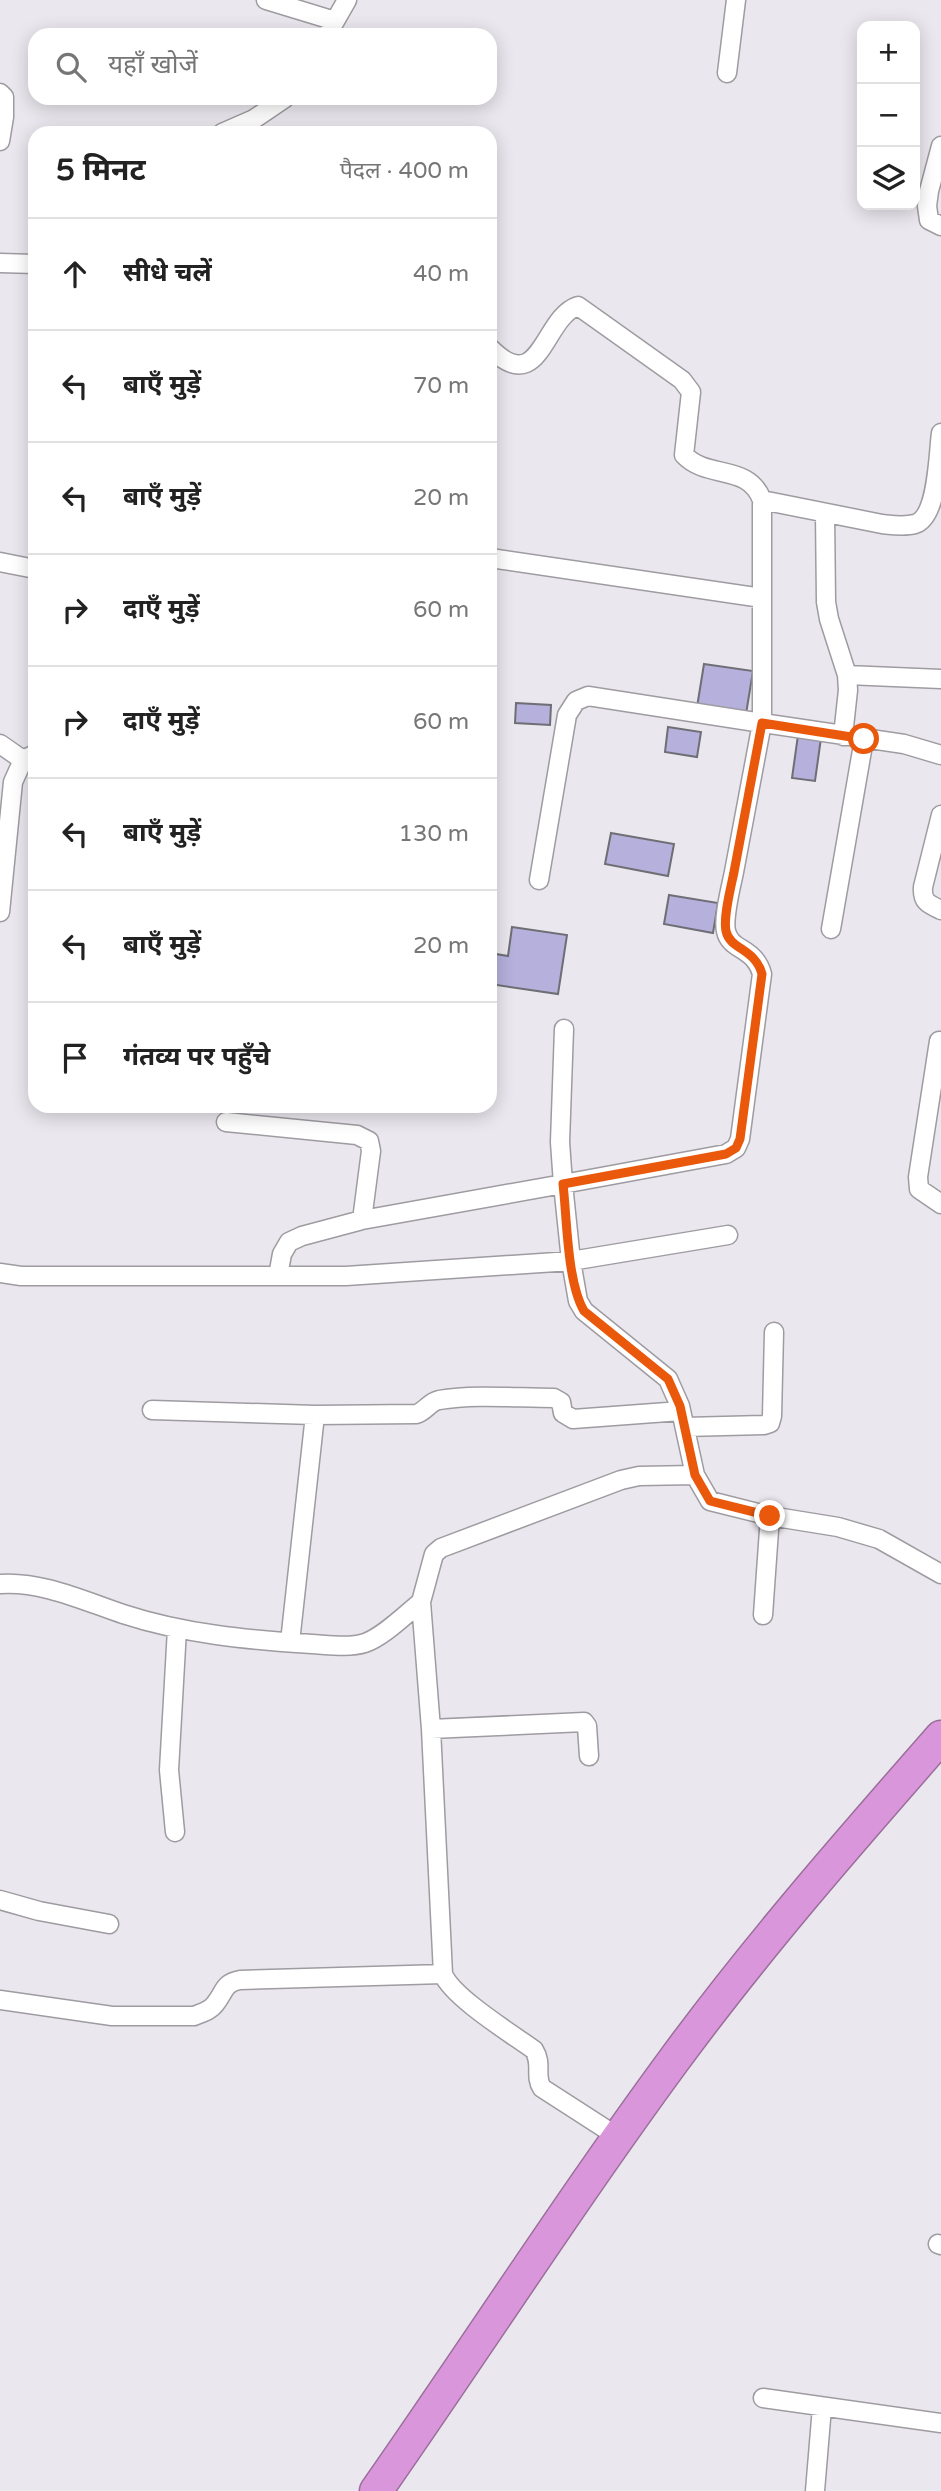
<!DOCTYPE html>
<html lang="hi">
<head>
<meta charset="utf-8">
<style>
  :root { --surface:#fff; --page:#f6f6f6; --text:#222; --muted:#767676; --line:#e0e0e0 }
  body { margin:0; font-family:"Varela Round","Noto Sans Devanagari",sans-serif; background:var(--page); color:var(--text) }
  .controls { position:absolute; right:21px; top:21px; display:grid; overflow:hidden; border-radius:14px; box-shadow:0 4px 18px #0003 }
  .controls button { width:63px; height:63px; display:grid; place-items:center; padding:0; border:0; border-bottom:2px solid var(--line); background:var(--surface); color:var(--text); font:35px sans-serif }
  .stop { position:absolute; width:21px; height:21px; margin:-16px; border:5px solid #ea580c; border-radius:50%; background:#fff }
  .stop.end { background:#ea580c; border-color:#fff; box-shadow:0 2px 7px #0008 }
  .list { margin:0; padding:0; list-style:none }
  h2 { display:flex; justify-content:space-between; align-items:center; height:91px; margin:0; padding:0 28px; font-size:30px }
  h2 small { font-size:23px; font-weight:400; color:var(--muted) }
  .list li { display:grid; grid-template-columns:46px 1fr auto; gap:21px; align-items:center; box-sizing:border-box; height:112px; padding:0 28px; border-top:2px solid var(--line) }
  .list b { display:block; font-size:26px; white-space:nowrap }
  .list em { font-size:23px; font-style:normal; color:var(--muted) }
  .icon { flex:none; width:38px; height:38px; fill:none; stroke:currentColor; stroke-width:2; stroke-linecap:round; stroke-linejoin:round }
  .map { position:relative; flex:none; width:941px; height:2491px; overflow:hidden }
  .search { position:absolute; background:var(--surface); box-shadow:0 4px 18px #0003; left:28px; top:28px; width:469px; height:77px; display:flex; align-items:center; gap:18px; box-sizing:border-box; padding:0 24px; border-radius:21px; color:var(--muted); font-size:26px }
  .panel { position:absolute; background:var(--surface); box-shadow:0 4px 18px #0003; left:28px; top:126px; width:469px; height:987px; border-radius:21px }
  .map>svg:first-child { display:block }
</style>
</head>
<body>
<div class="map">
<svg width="941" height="2491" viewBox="0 0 941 2491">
  <rect width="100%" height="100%" fill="#eae7ee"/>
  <path fill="#b5b0dc" stroke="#6e6e74" stroke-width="2" d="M 704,664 L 753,671 L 746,714 L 697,707 Z
    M 516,703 L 551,705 L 550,725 L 515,723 Z
    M 668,727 L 701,732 L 697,757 L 665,752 Z
    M 798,735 L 821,738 L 815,781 L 792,778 Z
    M 611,833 L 674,844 L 668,876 L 605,864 Z
    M 669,895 L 718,903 L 713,933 L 664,924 Z
    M 512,927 L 567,935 L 558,994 L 490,984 L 490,953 L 508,956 Z"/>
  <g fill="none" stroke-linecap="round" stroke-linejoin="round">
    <g stroke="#9e9ba1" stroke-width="21">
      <path id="street" d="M 266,0 L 335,21
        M 327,35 L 347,0
        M 727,73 L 736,0
        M 0,93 L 4,97 L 4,117 L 0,141
        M 222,133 L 254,119 L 285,98
        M 941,146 L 929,191 L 927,206 L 929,220 L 941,226
        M 0,263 L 35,264
        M 490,348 C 541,399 543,317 578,306 L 682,380 L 691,392 L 684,455 C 708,480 748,463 762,500 L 762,723 L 904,744 L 941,755
        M 762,500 L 882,524 C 892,525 904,527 915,524 C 938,517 938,455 941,433
        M 825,513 L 826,602 L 829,619 L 847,675 L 848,690 L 843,736
        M 490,558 L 762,598
        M 0,562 L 35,569
        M 847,675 L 941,679
        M 0,744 L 23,760
        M 941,815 L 923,887 C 922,902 928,904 941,910
        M 539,880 L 567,715 L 576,701 L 588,696 L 762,723 C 753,773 743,822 734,872 C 731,887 723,917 726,931 C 730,951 755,947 762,974 L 740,1139 L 736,1148 L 726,1154 L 563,1184 L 571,1261 L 728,1235
        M 0,912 L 13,782 L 23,760 L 35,754
        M 831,929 L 864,739
        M 939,1041 L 918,1177 L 919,1189 L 941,1204
        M 226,1122 L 357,1135 L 369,1141 L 371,1151 L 362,1220
        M 0,1273 L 21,1276 L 346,1276 L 571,1261 L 578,1301 L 584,1311 L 668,1379 L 680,1406 L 695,1475 L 710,1501 L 770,1516 L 838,1527 L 879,1539 L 941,1574
        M 278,1276 L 282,1254 L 289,1242 L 302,1236 L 362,1220 L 563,1184 L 560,1142 L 564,1029
        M 152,1410 L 315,1415 L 290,1642
        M 315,1415 L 416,1414 C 425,1412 429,1402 439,1400 C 476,1394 516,1398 554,1398 L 561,1402 L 563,1413 L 573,1419 L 681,1411
        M 685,1427 L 764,1425 L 770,1423 L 772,1416 L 774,1332
        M 0,1584 C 42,1581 84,1601 123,1614 C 184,1634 249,1640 312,1644 C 329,1645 349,1648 365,1643 C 383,1637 406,1614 421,1602
        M 763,1615 L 770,1516
        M 431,1729 L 584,1722 L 587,1726 L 589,1756
        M 175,1832 L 169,1770 L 177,1629
        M 0,1900 L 39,1911 L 109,1924
        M 0,2000 L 112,2016 L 194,2016 C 201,2013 210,2011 215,2004 C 225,1992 223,1983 240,1980 L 443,1974
        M 618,2137 L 542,2088 C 534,2076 543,2064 534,2050 C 512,2034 452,1997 443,1974 L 431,1729 L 421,1602 L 434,1554 L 441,1548 L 621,1480 L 639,1476 L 695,1475
        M 938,2244 L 941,2245
        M 763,2398 L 941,2423
        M 815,2491 L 822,2407"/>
    </g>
    <g stroke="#9a6e9b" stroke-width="35">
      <path id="highway" d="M 376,2491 C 476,2348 571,2200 674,2060 C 757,1947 849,1842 941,1737"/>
    </g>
    <use href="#street" stroke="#fff" stroke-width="18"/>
    <use href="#highway" stroke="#da96da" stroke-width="32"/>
  </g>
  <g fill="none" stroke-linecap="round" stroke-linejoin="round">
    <path stroke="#ea580c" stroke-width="9" d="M 770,1516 L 710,1501 L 695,1475 L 680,1406 L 668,1379 L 584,1311 C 567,1282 567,1218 563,1184 L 726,1154 L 736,1148 L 740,1139 L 762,974 C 755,948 730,950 726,931 C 723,917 731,887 734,872 C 743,822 753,773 762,723 L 864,739"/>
  </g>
</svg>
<div class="controls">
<button>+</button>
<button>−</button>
<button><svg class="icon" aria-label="layers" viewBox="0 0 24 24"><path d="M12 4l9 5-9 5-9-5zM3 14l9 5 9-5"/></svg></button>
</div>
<div class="stop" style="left:864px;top:739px"></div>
<div class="stop end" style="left:770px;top:1516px"></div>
<div class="search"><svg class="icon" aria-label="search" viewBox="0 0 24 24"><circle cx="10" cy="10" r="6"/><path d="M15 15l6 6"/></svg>यहाँ खोजें</div>
<section class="panel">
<h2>5 मिनट<small>पैदल · 400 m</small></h2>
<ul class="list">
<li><svg class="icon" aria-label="ahead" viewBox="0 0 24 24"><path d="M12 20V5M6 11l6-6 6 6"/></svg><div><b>सीधे चलें</b></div><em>40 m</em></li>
<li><svg class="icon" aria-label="left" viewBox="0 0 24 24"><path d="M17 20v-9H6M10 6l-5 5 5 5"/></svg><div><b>बाएँ मुड़ें</b></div><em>70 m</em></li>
<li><svg class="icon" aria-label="left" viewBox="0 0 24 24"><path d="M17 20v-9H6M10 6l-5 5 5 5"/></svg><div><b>बाएँ मुड़ें</b></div><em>20 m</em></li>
<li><svg class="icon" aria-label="right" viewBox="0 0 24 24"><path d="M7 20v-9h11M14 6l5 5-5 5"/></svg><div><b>दाएँ मुड़ें</b></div><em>60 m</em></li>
<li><svg class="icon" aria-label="right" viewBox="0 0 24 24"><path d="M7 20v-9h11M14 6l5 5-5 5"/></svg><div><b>दाएँ मुड़ें</b></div><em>60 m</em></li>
<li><svg class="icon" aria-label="left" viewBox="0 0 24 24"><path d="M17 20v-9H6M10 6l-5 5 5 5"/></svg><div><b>बाएँ मुड़ें</b></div><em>130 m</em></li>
<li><svg class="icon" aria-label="left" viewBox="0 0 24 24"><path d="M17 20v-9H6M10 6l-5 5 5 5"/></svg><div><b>बाएँ मुड़ें</b></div><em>20 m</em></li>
<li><svg class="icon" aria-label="arrive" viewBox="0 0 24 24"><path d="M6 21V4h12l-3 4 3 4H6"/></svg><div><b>गंतव्य पर पहुँचे</b></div></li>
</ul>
</section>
</div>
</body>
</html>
